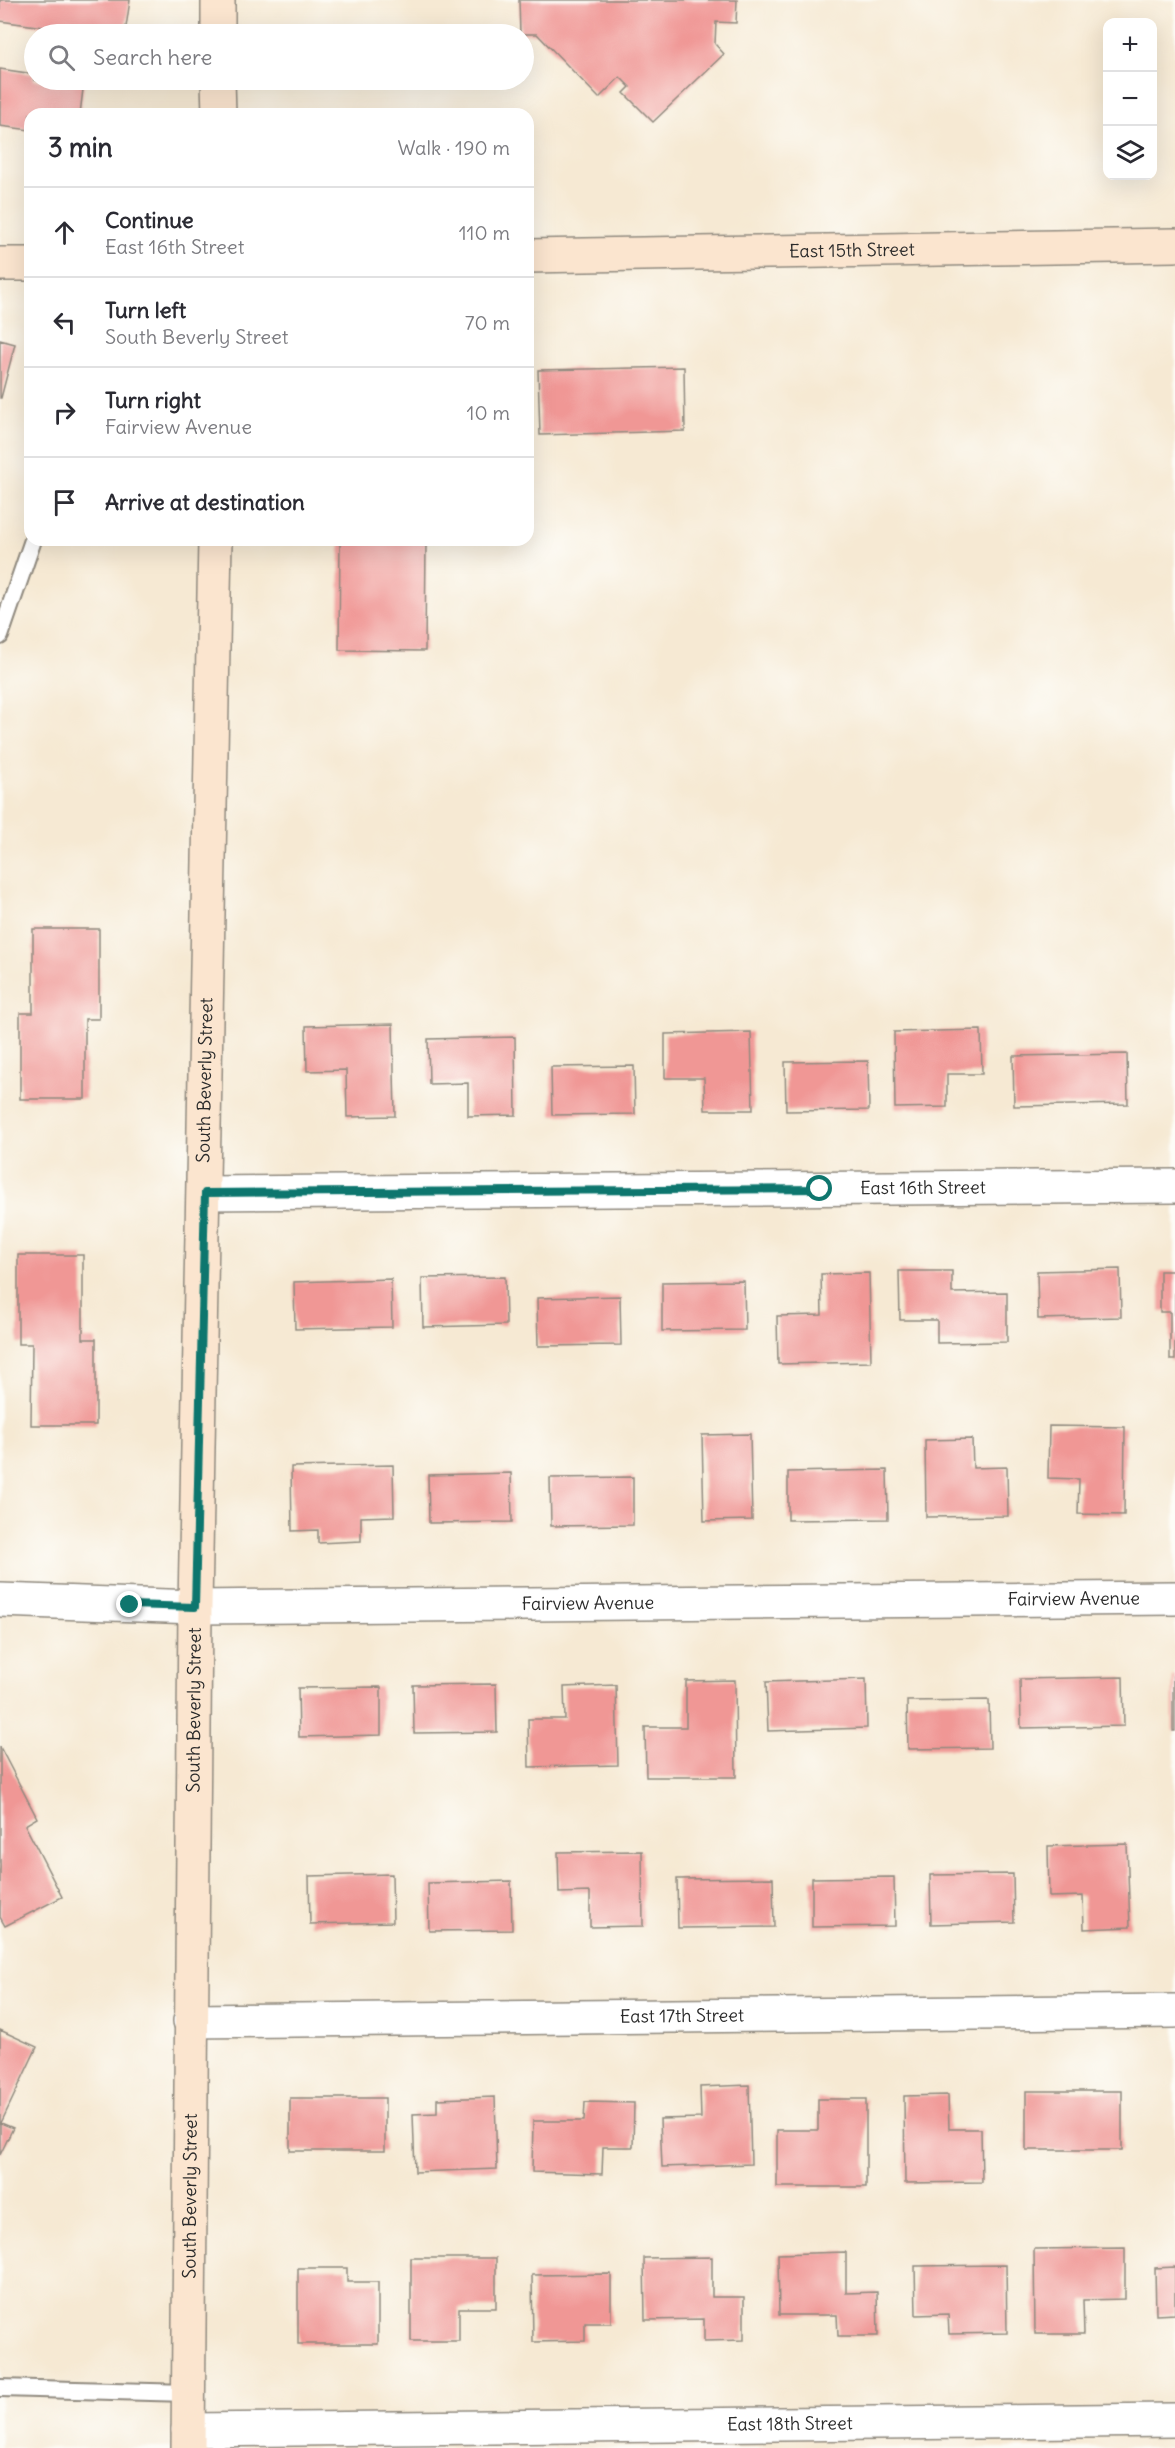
<!DOCTYPE html>
<html lang="en">
<head>
<meta charset="utf-8">
<style>
  :root { --surface:#fff; --page:#f2f2f3; --text:#2b2b33; --muted:#7c7c81; --line:#e1e1e2 }
  body { margin:0; font-family:Delius,sans-serif; background:var(--page); color:var(--text) }
  .controls { position:absolute; right:18px; top:18px; display:grid; overflow:hidden; border-radius:12px; box-shadow:0 6px 24px #0002 }
  .controls button { width:54px; height:54px; display:grid; place-items:center; padding:0; border:0; border-bottom:2px solid var(--line); background:var(--surface); color:var(--text); font:30px sans-serif }
  .stop { position:absolute; width:18px; height:18px; margin:-14px; border:4px solid #0f766e; border-radius:50%; background:#fff }
  .stop.end { background:#0f766e; border-color:#fff; box-shadow:0 2px 6px #0008 }
  .list { margin:0; padding:0; list-style:none }
  h2 { display:flex; justify-content:space-between; align-items:center; height:78px; margin:0; padding:0 24px; font-size:26px }
  h2 small { font-size:20px; font-weight:400; color:var(--muted) }
  .list li { display:grid; grid-template-columns:39px 1fr auto; gap:18px; align-items:center; box-sizing:border-box; height:90px; padding:0 24px; border-top:2px solid var(--line) }
  .list b { display:block; font-size:22px; white-space:nowrap }
  .list p { margin:0; font-size:20px; white-space:nowrap; color:var(--muted) }
  .list em { font-size:20px; font-style:normal; color:var(--muted) }
  .icon { flex:none; width:33px; height:33px; fill:none; stroke:currentColor; stroke-width:2; stroke-linecap:round; stroke-linejoin:round }
  .map { position:relative; flex:none; width:1175px; height:2448px; overflow:hidden }
  .search { position:absolute; background:var(--surface); box-shadow:0 6px 24px #0002; left:24px; top:24px; width:510px; height:66px; display:flex; align-items:center; gap:15px; box-sizing:border-box; padding:0 21px; border-radius:33px; color:var(--muted); font-size:22px }
  .panel { position:absolute; background:var(--surface); box-shadow:0 6px 24px #0002; left:24px; top:108px; width:510px; height:438px; border-radius:18px }
  .map>svg:first-child { display:block }
</style>
</head>
<body>
<div class="map">
<svg width="1175" height="2448" viewBox="0 0 1175 2448">
  <rect width="100%" height="100%" fill="#fdfcf7"/>
  <filter id="ink" filterUnits="userSpaceOnUse"><feTurbulence type="fractalNoise" baseFrequency=".0167" numOctaves="2"/><feDisplacementMap in="SourceGraphic" scale="12" xChannelSelector="R" yChannelSelector="G"/><feConvolveMatrix kernelMatrix="1 2 1 2 8 2 1 2 1" color-interpolation-filters="sRGB"/></filter>
  <filter id="wash" filterUnits="userSpaceOnUse"><feTurbulence type="fractalNoise" baseFrequency=".008" numOctaves="4" result="noise"/><feDisplacementMap in="SourceGraphic" scale="24" xChannelSelector="R" yChannelSelector="G"/><feGaussianBlur stdDeviation="1.35" result="paint"/><feColorMatrix in="noise" values="0 0 0 0 0 0 0 0 0 0 0 0 0 0 0 0 0 1.4 0 .05"/><feComposite in="paint" operator="in"/></filter>
  <g filter="url(#wash)">
    <rect width="100%" height="100%" fill="#f6e9d3"/>
    <g id="blocks">
      <path fill="#f09795" d="M 0,0 L 130,0 L 125,34 L 95,34 L 0,21 Z
        M 519,0 L 737,0 L 736,23 L 716,22 L 715,44 L 724,54 L 653,122 L 624,93 L 630,87 L 620,77 L 599,98 L 537,34 L 520,34 Z
        M 0,69 L 34,74 L 34,80 L 84,81 L 80,114 L 30,114 L 30,130 L 0,126 Z
        M 0,340 L 15,344 L 1,398 L 0,398 Z
        M 684,367 L 685,431 L 540,435 L 538,370 Z
        M 340,540 L 426,540 L 425,651 L 339,650 Z
        M 33,929 L 99,929 L 99,1019 L 85,1019 L 85,1099 L 20,1099 L 20,1013 L 33,1013 Z
        M 393,1024 L 395,1116 L 347,1117 L 346,1070 L 307,1071 L 306,1026 Z
        M 981,1030 L 982,1074 L 947,1074 L 947,1107 L 895,1108 L 894,1032 Z
        M 751,1032 L 753,1110 L 705,1110 L 704,1078 L 665,1078 L 665,1034 Z
        M 515,1037 L 516,1115 L 468,1116 L 468,1083 L 429,1084 L 428,1039 Z
        M 1127,1054 L 1128,1104 L 1014,1106 L 1013,1056 Z
        M 868,1061 L 869,1110 L 786,1111 L 785,1062 Z
        M 634,1066 L 635,1114 L 552,1115 L 551,1067 Z
        M 18,1255 L 83,1255 L 83,1339 L 96,1339 L 96,1425 L 31,1425 L 32,1344 L 18,1344 Z
        M 1120,1269 L 1121,1317 L 1038,1319 L 1037,1271 Z
        M 899,1271 L 952,1271 L 952,1293 L 1007,1292 L 1007,1342 L 937,1343 L 937,1320 L 900,1320 Z
        M 1160,1271 L 1175,1271 L 1175,1360 L 1170,1360 L 1170,1312 L 1160,1312 Z
        M 869,1273 L 871,1362 L 778,1364 L 777,1316 L 822,1315 L 821,1274 Z
        M 505,1277 L 506,1325 L 423,1327 L 422,1278 Z
        M 391,1279 L 392,1327 L 295,1329 L 294,1282 Z
        M 744,1281 L 745,1330 L 662,1331 L 662,1282 Z
        M 620,1296 L 621,1345 L 538,1346 L 537,1298 Z
        M 1049,1426 L 1125,1427 L 1124,1515 L 1078,1514 L 1079,1479 L 1048,1478 Z
        M 750,1434 L 752,1520 L 704,1521 L 702,1435 Z
        M 972,1439 L 973,1468 L 1007,1467 L 1008,1516 L 926,1517 L 925,1440 Z
        M 393,1465 L 394,1516 L 361,1517 L 361,1541 L 318,1543 L 318,1530 L 292,1531 L 291,1467 Z
        M 887,1470 L 888,1519 L 788,1520 L 788,1472 Z
        M 511,1473 L 512,1522 L 429,1523 L 428,1475 Z
        M 633,1477 L 633,1525 L 551,1526 L 550,1478 Z
        M 1173,1676 L 1175,1676 L 1175,1731 L 1173,1731 Z
        M 1123,1677 L 1124,1726 L 1021,1728 L 1020,1679 Z
        M 866,1679 L 867,1728 L 768,1731 L 766,1682 Z
        M 735,1680 L 736,1777 L 646,1777 L 645,1727 L 686,1727 L 686,1681 Z
        M 496,1684 L 497,1732 L 414,1733 L 413,1685 Z
        M 616,1685 L 618,1765 L 529,1767 L 528,1719 L 565,1719 L 564,1687 Z
        M 381,1687 L 381,1735 L 299,1737 L 298,1688 Z
        M 989,1700 L 990,1748 L 908,1749 L 907,1701 Z
        M 0,1747 L 37,1818 L 25,1825 L 62,1897 L 5,1926 L 0,1917 Z
        M 1127,1844 L 1130,1927 L 1084,1929 L 1083,1896 L 1049,1897 L 1048,1846 Z
        M 642,1851 L 643,1926 L 590,1927 L 590,1892 L 559,1893 L 558,1852 Z
        M 392,1874 L 393,1922 L 310,1924 L 309,1876 Z
        M 1013,1874 L 1014,1922 L 931,1924 L 930,1875 Z
        M 894,1877 L 895,1926 L 812,1927 L 812,1878 Z
        M 773,1878 L 774,1927 L 678,1928 L 677,1879 Z
        M 511,1881 L 512,1930 L 429,1931 L 428,1883 Z
        M 0,2030 L 37,2047 L 1,2123 L 13,2128 L 0,2155 Z
        M 749,2085 L 751,2164 L 662,2167 L 660,2119 L 701,2118 L 700,2087 Z
        M 1026,2091 L 1122,2091 L 1122,2150 L 1026,2150 Z
        M 948,2095 L 949,2129 L 981,2129 L 982,2182 L 905,2183 L 904,2096 Z
        M 495,2097 L 497,2169 L 415,2172 L 413,2114 L 437,2113 L 437,2099 Z
        M 290,2098 L 385,2098 L 385,2151 L 290,2151 Z
        M 818,2099 L 866,2099 L 866,2187 L 777,2187 L 777,2130 L 818,2130 Z
        M 585,2102 L 634,2103 L 633,2147 L 603,2147 L 602,2174 L 532,2172 L 533,2121 L 584,2121 Z
        M 1125,2248 L 1125,2299 L 1083,2300 L 1084,2334 L 1035,2334 L 1034,2249 Z
        M 846,2252 L 846,2293 L 877,2292 L 878,2336 L 838,2336 L 837,2315 L 779,2315 L 778,2254 Z
        M 712,2257 L 712,2297 L 744,2297 L 744,2340 L 704,2341 L 704,2319 L 645,2320 L 644,2258 Z
        M 411,2258 L 496,2258 L 496,2308 L 459,2308 L 459,2341 L 411,2341 Z
        M 1006,2265 L 1007,2333 L 949,2334 L 948,2314 L 916,2315 L 915,2266 Z
        M 1175,2267 L 1175,2314 L 1156,2315 L 1155,2268 Z
        M 298,2268 L 347,2268 L 347,2282 L 378,2282 L 378,2344 L 298,2344 Z
        M 611,2274 L 611,2323 L 585,2323 L 585,2341 L 533,2342 L 532,2275 Z"/>
    </g>
  </g>
  <g filter="url(#ink)">
    <use href="#blocks" fill-opacity="0" stroke="#908a7f" stroke-width="1.5"/>
    <g fill="none" stroke-linecap="round" stroke-linejoin="round">
      <g stroke="#908a7f" stroke-width="20">
        <path id="lane" d="M 0,636 L 33,540
          M 0,2388 L 188,2393"/>
      </g>
      <g stroke="#908a7f" stroke-width="36">
        <g id="street">
          <path id="s1" d="M 205,1193 L 1175,1186"/>
          <path id="s2" d="M 0,1600 L 195,1607 L 1175,1598"/>
          <path id="s3" d="M 190,2021 L 1175,2011"/>
          <path id="s4" d="M 188,2430 L 1175,2420"/>
        </g>
      </g>
      <g stroke="#908a7f" stroke-width="36">
        <g id="secondary">
          <path d="M 218,0 L 218,34"/>
          <path d="M 218,80 L 219,114"/>
          <path id="s5" d="M 528,256 L 1175,245"/>
          <path d="M 0,264 L 30,264"/>
          <path id="s6" d="M 188,2448 L 195,1607 L 215,540"/>
        </g>
      </g>
      <use href="#lane" stroke="#fff" stroke-width="16"/>
      <use href="#street" stroke="#fff" stroke-width="33"/>
      <use href="#secondary" stroke="#fbe5cf" stroke-width="33"/>
    </g>
  </g>
  <g fill="none" stroke-linecap="round" stroke-linejoin="round" filter="url(#ink)">
    <path stroke="#0f766e" stroke-width="8" d="M 130,1605 L 195,1607 L 205,1193 L 820,1189"/>
  </g>
  <g text-anchor="middle" stroke-width="6" stroke-linejoin="round" paint-order="stroke">
    <g font-size="18" fill="#2b2b2b" stroke="#fdfcf7">
      <text dy="6" stroke="none"><textPath href="#s5" startOffset="324">East 15th Street</textPath></text>
      <text dy="6" stroke="none"><textPath href="#s6" startOffset="1368">South Beverly Street</textPath></text>
      <text dy="6" stroke="none"><textPath href="#s1" startOffset="718">East 16th Street</textPath></text>
      <text dy="6" stroke="none"><textPath href="#s2" startOffset="1074">Fairview Avenue</textPath></text>
      <text dy="6" stroke="none"><textPath href="#s2" startOffset="588">Fairview Avenue</textPath></text>
      <text dy="6" stroke="none"><textPath href="#s6" startOffset="738">South Beverly Street</textPath></text>
      <text dy="6" stroke="none"><textPath href="#s3" startOffset="492">East 17th Street</textPath></text>
      <text dy="6" stroke="none"><textPath href="#s6" startOffset="252">South Beverly Street</textPath></text>
      <text dy="6" stroke="none"><textPath href="#s4" startOffset="602">East 18th Street</textPath></text>
    </g>
  </g>
</svg>
<div class="controls">
<button>+</button>
<button>−</button>
<button><svg class="icon" aria-label="layers" viewBox="0 0 24 24"><path d="M12 4l9 5-9 5-9-5zM3 14l9 5 9-5"/></svg></button>
</div>
<div class="stop" style="left:820px;top:1189px"></div>
<div class="stop end" style="left:130px;top:1605px"></div>
<div class="search"><svg class="icon" aria-label="search" viewBox="0 0 24 24"><circle cx="10" cy="10" r="6"/><path d="M15 15l6 6"/></svg>Search here</div>
<section class="panel">
<h2>3 min<small>Walk · 190 m</small></h2>
<ul class="list">
<li><svg class="icon" aria-label="ahead" viewBox="0 0 24 24"><path d="M12 20V5M6 11l6-6 6 6"/></svg><div><b>Continue</b><p>East 16th Street</p></div><em>110 m</em></li>
<li><svg class="icon" aria-label="left" viewBox="0 0 24 24"><path d="M17 20v-9H6M10 6l-5 5 5 5"/></svg><div><b>Turn left</b><p>South Beverly Street</p></div><em>70 m</em></li>
<li><svg class="icon" aria-label="right" viewBox="0 0 24 24"><path d="M7 20v-9h11M14 6l5 5-5 5"/></svg><div><b>Turn right</b><p>Fairview Avenue</p></div><em>10 m</em></li>
<li><svg class="icon" aria-label="arrive" viewBox="0 0 24 24"><path d="M6 21V4h12l-3 4 3 4H6"/></svg><div><b>Arrive at destination</b></div></li>
</ul>
</section>
</div>
</body>
</html>
